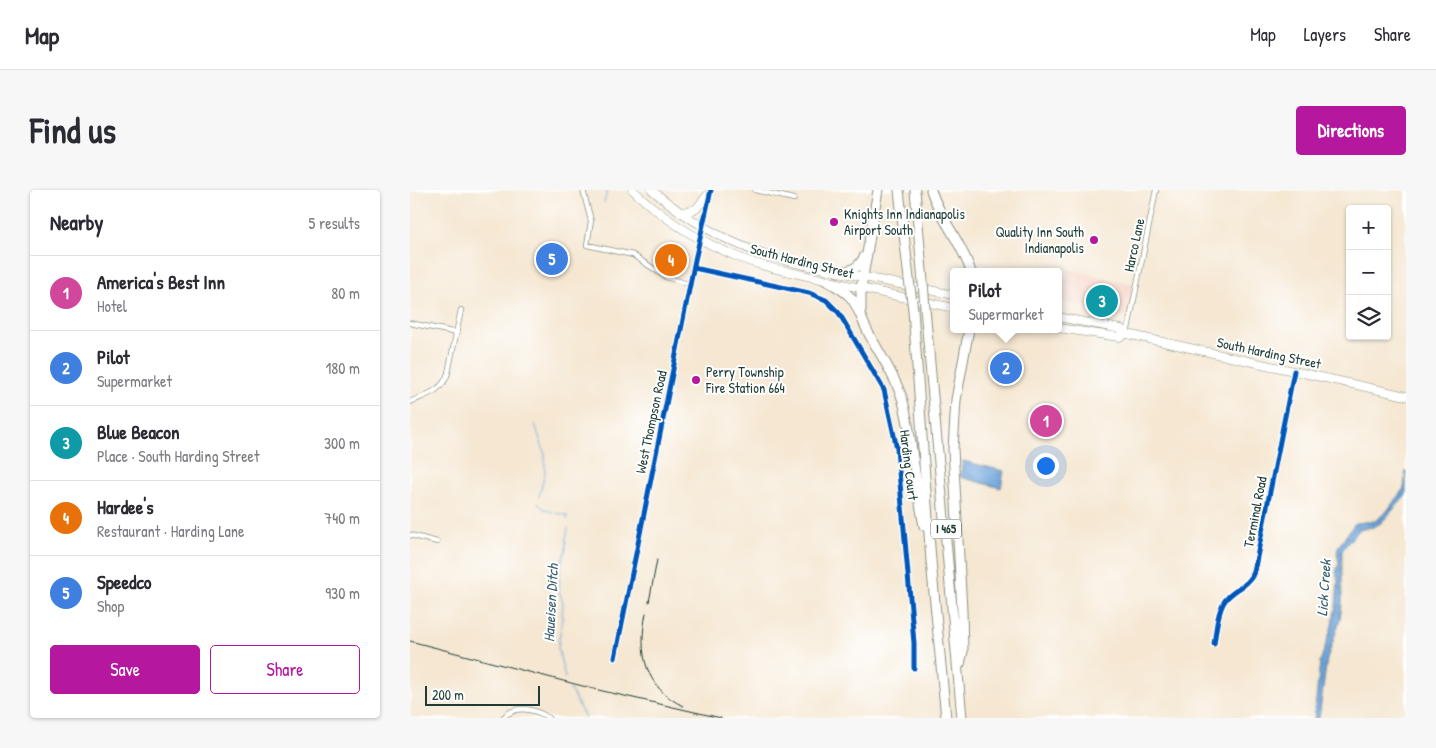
<!DOCTYPE html>
<html lang="en">
<head>
<meta charset="utf-8">
<style>
  :root { --surface:#fff; --page:#f7f7f7; --text:#2b2b33; --muted:#7c7c81; --line:#e1e1e2; --accent:#b5179e }
  body { margin:0; font-family:"Patrick Hand",sans-serif; background:var(--page); color:var(--text) }
  .controls { position:absolute; right:15px; top:15px; display:grid; overflow:hidden; border-radius:5px; box-shadow:0 1px 4px #0004 }
  .controls button { width:45px; height:45px; display:grid; place-items:center; padding:0; border:0; border-bottom:1px solid var(--line); background:var(--surface); color:var(--text); font:25px sans-serif }
  .scale { position:absolute; left:15px; bottom:12px; width:115px; box-sizing:border-box; padding-left:5px; border:2px solid #1f3d34; border-top:0; font-size:14px; line-height:18px; white-space:nowrap; color:#1f3d34; -webkit-text-stroke:4px #fff; paint-order:stroke }
  .you { position:absolute; left:635px; top:275px; width:18px; height:18px; margin:-12px; border:4px solid #fff; border-radius:50%; background:#1a73e8; box-shadow:0 0 0 8px #1a73e833 }
  .badge { display:grid; place-items:center; width:32px; height:32px; border-radius:50%; background:var(--accent); color:#fff; font-size:16px; font-weight:700 }
  .pin { position:absolute; translate:-50% -50%; border:2px solid #fff; box-shadow:0 1px 5px #0006 }
  .popup { position:absolute; left:540px; top:78px; width:112px; height:65px; box-sizing:border-box; display:grid; place-content:center; border-radius:5px; background:var(--surface); filter:drop-shadow(0 1px 4px #0005); font-size:16px; white-space:nowrap; color:var(--muted) }
  .popup b { font-size:19px; color:var(--text) }
  .popup::after { content:''; position:absolute; left:50%; top:100%; margin-left:-10px; border:10px solid transparent; border-top-color:var(--surface) }
  .list { margin:0; padding:0; list-style:none }
  h2 { display:flex; justify-content:space-between; align-items:center; height:65px; margin:0; padding:0 20px; font-size:21px }
  h2 small { font-size:16px; font-weight:400; color:var(--muted) }
  .list li { display:grid; grid-template-columns:32px 1fr auto; gap:15px; align-items:center; box-sizing:border-box; height:75px; padding:0 20px; border-top:1px solid var(--line) }
  .list b { display:block; font-size:19px; white-space:nowrap }
  .list p { margin:0; font-size:16px; white-space:nowrap; color:var(--muted) }
  .list em { font-size:16px; font-style:normal; color:var(--muted) }
  .actions { display:flex; gap:10px; padding:15px 20px }
  .actions a { flex:1; padding:11px 0; border:1px solid var(--accent); border-radius:5px; text-align:center; font-size:18px; color:var(--accent) }
  .actions .main { background:var(--accent); color:#fff }
  .icon { flex:none; width:28px; height:28px; fill:none; stroke:currentColor; stroke-width:2; stroke-linecap:round; stroke-linejoin:round }
  .map { position:relative; flex:none; width:996px; height:528px; overflow:hidden; border-radius:5px }
  header { display:flex; align-items:center; gap:30px; box-sizing:border-box; height:70px; padding:0 25px; background:var(--surface); border-bottom:1px solid var(--line) }
  header strong { font-size:24px }
  nav { display:flex; gap:28px; margin-inline-start:auto; font-size:18px }
  .intro { display:flex; align-items:center; justify-content:space-between; box-sizing:border-box; height:120px; padding:0 30px }
  h1 { margin:0; font-size:35px }
  .button { padding:12px 22px; border-radius:5px; background:var(--accent); color:#fff; font-size:18px; font-weight:700 }
  main { display:flex; gap:30px; padding:0 30px }
  aside { flex:1; background:var(--surface); border-radius:5px; box-shadow:0 1px 4px #0004 }
  .map>svg:first-child { display:block }
</style>
</head>
<body>
<header>
<strong>Map</strong>
<nav><a>Map</a><a>Layers</a><a>Share</a></nav>
</header>
<div class="intro"><h1>Find us</h1><a class="button">Directions</a></div>
<main>
<aside>
<h2>Nearby<small>5 results</small></h2>
<ul class="list">
<li><span class="badge" style="background:#d1479c">1</span><div><b>America's Best Inn</b><p>Hotel</p></div><em>80 m</em></li>
<li><span class="badge" style="background:#3f7fe0">2</span><div><b>Pilot</b><p>Supermarket</p></div><em>180 m</em></li>
<li><span class="badge" style="background:#0f9aa8">3</span><div><b>Blue Beacon</b><p>Place · South Harding Street</p></div><em>300 m</em></li>
<li><span class="badge" style="background:#e8710a">4</span><div><b>Hardee's</b><p>Restaurant · Harding Lane</p></div><em>740 m</em></li>
<li><span class="badge" style="background:#3f7fe0">5</span><div><b>Speedco</b><p>Shop</p></div><em>930 m</em></li>
</ul>
<div class="actions"><a class="main">Save</a><a>Share</a></div>
</aside>
<div class="map">
<svg width="996" height="528" viewBox="0 0 996 528">
  <defs>
    <pattern id="water-ripples" width="26" height="14" patternUnits="userSpaceOnUse" patternTransform="scale(1.25)"><rect width="26" height="14" fill="#6ca2d9"/><path d="M2 4q2-2 4 0t4 0M15 11q2-2 4 0t4 0" fill="none" stroke="#5885b1"/></pattern>
  </defs>
  <rect width="100%" height="100%" fill="#fff"/>
  <filter id="ink" filterUnits="userSpaceOnUse"><feTurbulence type="fractalNoise" baseFrequency=".02" numOctaves="2"/><feDisplacementMap in="SourceGraphic" scale="10" xChannelSelector="R" yChannelSelector="G"/><feConvolveMatrix kernelMatrix="1 2 1 2 8 2 1 2 1" color-interpolation-filters="sRGB"/></filter>
  <filter id="wash" filterUnits="userSpaceOnUse"><feTurbulence type="fractalNoise" baseFrequency=".0096" numOctaves="4" result="noise"/><feDisplacementMap in="SourceGraphic" scale="20" xChannelSelector="R" yChannelSelector="G"/><feGaussianBlur stdDeviation="1.12" result="paint"/><feColorMatrix in="noise" values="0 0 0 0 0 0 0 0 0 0 0 0 0 0 0 0 0 1.4 0 .05"/><feComposite in="paint" operator="in"/></filter>
  <g filter="url(#wash)">
    <rect width="100%" height="100%" fill="#f5e7d1"/>
    <path fill="#f5d2c2" d="M 658,79 L 724,94 L 717,127 L 652,112 Z"/>
    <path fill="url(#water-ripples)" stroke="#467086" d="M 553,271 L 594,281 L 591,298 L 550,287 Z
      M 996,281 L 996,305 L 992,310 L 971,333 L 963,337 L 949,340 L 936,355 L 932,361 L 932,415 L 930,430 L 917,469 L 909,528 L 904,528 L 910,472 L 921,439 L 926,417 L 928,392 L 926,382 L 929,373 L 927,364 L 928,357 L 945,333 L 965,331 L 977,321 L 994,298 Z"/>
    <g fill="none" stroke-linecap="round" stroke-linejoin="round">
      <path stroke="#6ca2d9" stroke-width="1" d="M 194,12 L 198,0
        M 125,234 L 135,265 L 135,283 L 129,307
        M 128,313 C 134,322 147,323 157,325 L 157,329
        M 155,488 L 148,458 L 152,428 L 153,412 L 149,401 L 150,376 L 156,359 L 156,350 L 158,338
        M 160,499 L 175,528"/>
    </g>
  </g>
  <g filter="url(#ink)">
    <g fill="none" stroke-linecap="round" stroke-linejoin="round">
      <g stroke="#8a9282" stroke-width="6">
        <path id="minor" d="M 173,0 L 181,31 L 177,55 L 223,65 L 256,87 L 281,95
          M 345,0 L 384,9
          M 284,78 L 399,103 L 416,110 L 429,123 L 474,200 L 487,259 L 504,453 L 504,478
          M 0,133 L 47,143
          M 717,144 L 746,0
          M 0,212 C 16,205 33,201 38,183 L 51,120
          M 0,345 L 27,352
          M 804,454 C 806,441 807,424 814,412 C 822,399 839,397 844,382 L 884,181
          M 205,468 L 285,70 L 300,4
          M 93,528 C 106,514 124,519 139,528"/>
      </g>
      <g stroke="#8a9282" stroke-width="9">
        <path id="primary" d="M 223,0 C 251,27 286,49 321,64 C 347,76 375,81 402,87 C 449,98 496,108 544,118
          M 242,0 C 275,28 312,50 353,64 C 376,72 400,76 424,81 C 464,89 504,97 544,105
          M 270,23 L 286,19 L 300,2
          M 648,127 L 711,139 L 717,144
          M 648,138 L 709,147 L 717,144 L 996,206"/>
      </g>
      <g stroke="#8a9282" stroke-width="11">
        <path id="motorway" d="M 489,0 L 499,89
          M 505,0 L 513,92
          M 521,0 C 530,29 552,52 561,82
          M 428,82 C 441,81 448,79 454,67
          M 415,90 C 450,108 443,113 459,144 C 470,164 483,183 491,205 C 498,225 500,247 503,268 C 506,291 510,314 514,336
          M 515,118 L 552,528
          M 451,120 L 451,98 L 468,0
          M 503,120 L 521,371 L 536,528
          M 550,474 L 553,461 L 552,421 L 543,259 L 546,210 L 559,139"/>
      </g>
      <use href="#minor" stroke="#fff" stroke-width="4.5"/>
      <use href="#primary" stroke="#fff" stroke-width="8"/>
      <use href="#motorway" stroke="#fff" stroke-width="9"/>
      <path stroke="#1f3d34" stroke-width="1" d="M 239,412 L 247,370
        M 236,423 C 228,463 234,497 273,516
        M 0,451 L 184,499 L 311,528"/>
      <g stroke="#8a9282" stroke-width="11" stroke-linecap="butt">
        <path id="motorway-bridge" d="M 499,89 L 503,120
          M 513,92 L 515,118"/>
      </g>
      <use href="#motorway-bridge" stroke="#fff" stroke-width="9"/>
      <g stroke="#fff" stroke-width="8">
        <path id="cycleway" d="M 284,78 L 399,103 L 416,110 L 429,123 L 474,200 L 487,259 L 504,453 L 504,478
          M 804,454 C 806,441 807,424 814,412 C 822,399 839,397 844,382 L 884,181
          M 205,468 L 285,70 L 301,0"/>
      </g>
      <use href="#cycleway" stroke="#0057b8" stroke-width="5"/>
    </g>
  </g>
  <g fill="#b5179e" stroke="#fff" stroke-width="2">
    <circle cx="424" cy="32" r="5"/>
    <circle cx="684" cy="50" r="5"/>
    <circle cx="286" cy="190" r="5"/>
  </g>
  <g text-anchor="middle" stroke-width="4" stroke-linejoin="round" paint-order="stroke">
    <rect fill="#fff" stroke="#627771" stroke-width="1" x="521" y="329.5" width="30" height="19" rx="4"/>
    <g font-size="12" font-weight="bold" fill="#1f3d34">
      <text x="536" y="343">I 465</text>
    </g>
    <g font-size="14" fill="#1f3d34" stroke="#fff" text-anchor="start">
      <text x="434" y="29">Knights Inn Indianapolis<tspan x="434" dy="16">Airport South</tspan></text>
      <text x="674" y="47" text-anchor="end">Quality Inn South<tspan x="674" dy="16">Indianapolis</tspan></text>
      <text x="296" y="187">Perry Township<tspan x="296" dy="16">Fire Station 664</tspan></text>
    </g>
    <g font-size="14" fill="#1f3d34" stroke="#fff">
      <text transform="translate(724 55) rotate(-78)" y="5">Harco Lane</text>
      <text transform="translate(392 71) rotate(14)" y="5">South Harding Street</text>
      <text transform="translate(859 163) rotate(12)" y="5">South Harding Street</text>
      <text transform="translate(241 232) rotate(-78)" y="5">West Thompson Road</text>
      <text transform="translate(499 275) rotate(83)" y="5">Harding Court</text>
      <text transform="translate(845 322) rotate(-79)" y="5">Terminal Road</text>
    </g>
    <g font-size="15" font-style="italic" fill="#3a606e" stroke="#fff">
      <text transform="translate(914 398) rotate(-86)" y="5">Lick Creek</text>
      <text transform="translate(141 413) rotate(-87)" y="5">Haueisen Ditch</text>
    </g>
  </g>
</svg>
<div class="controls">
<button>+</button>
<button>−</button>
<button><svg class="icon" aria-label="layers" viewBox="0 0 24 24"><path d="M12 4l9 5-9 5-9-5zM3 14l9 5 9-5"/></svg></button>
</div>
<div class="scale">200 m</div>
<div class="you"></div>
<div class="pin badge" style="left:636px;top:231px;background:#d1479c">1</div>
<div class="pin badge" style="left:596px;top:178px;background:#3f7fe0">2</div>
<div class="popup"><b>Pilot</b>Supermarket</div>
<div class="pin badge" style="left:692px;top:111px;background:#0f9aa8">3</div>
<div class="pin badge" style="left:261px;top:70px;background:#e8710a">4</div>
<div class="pin badge" style="left:142px;top:69px;background:#3f7fe0">5</div>
</div>
</main>
</body>
</html>
